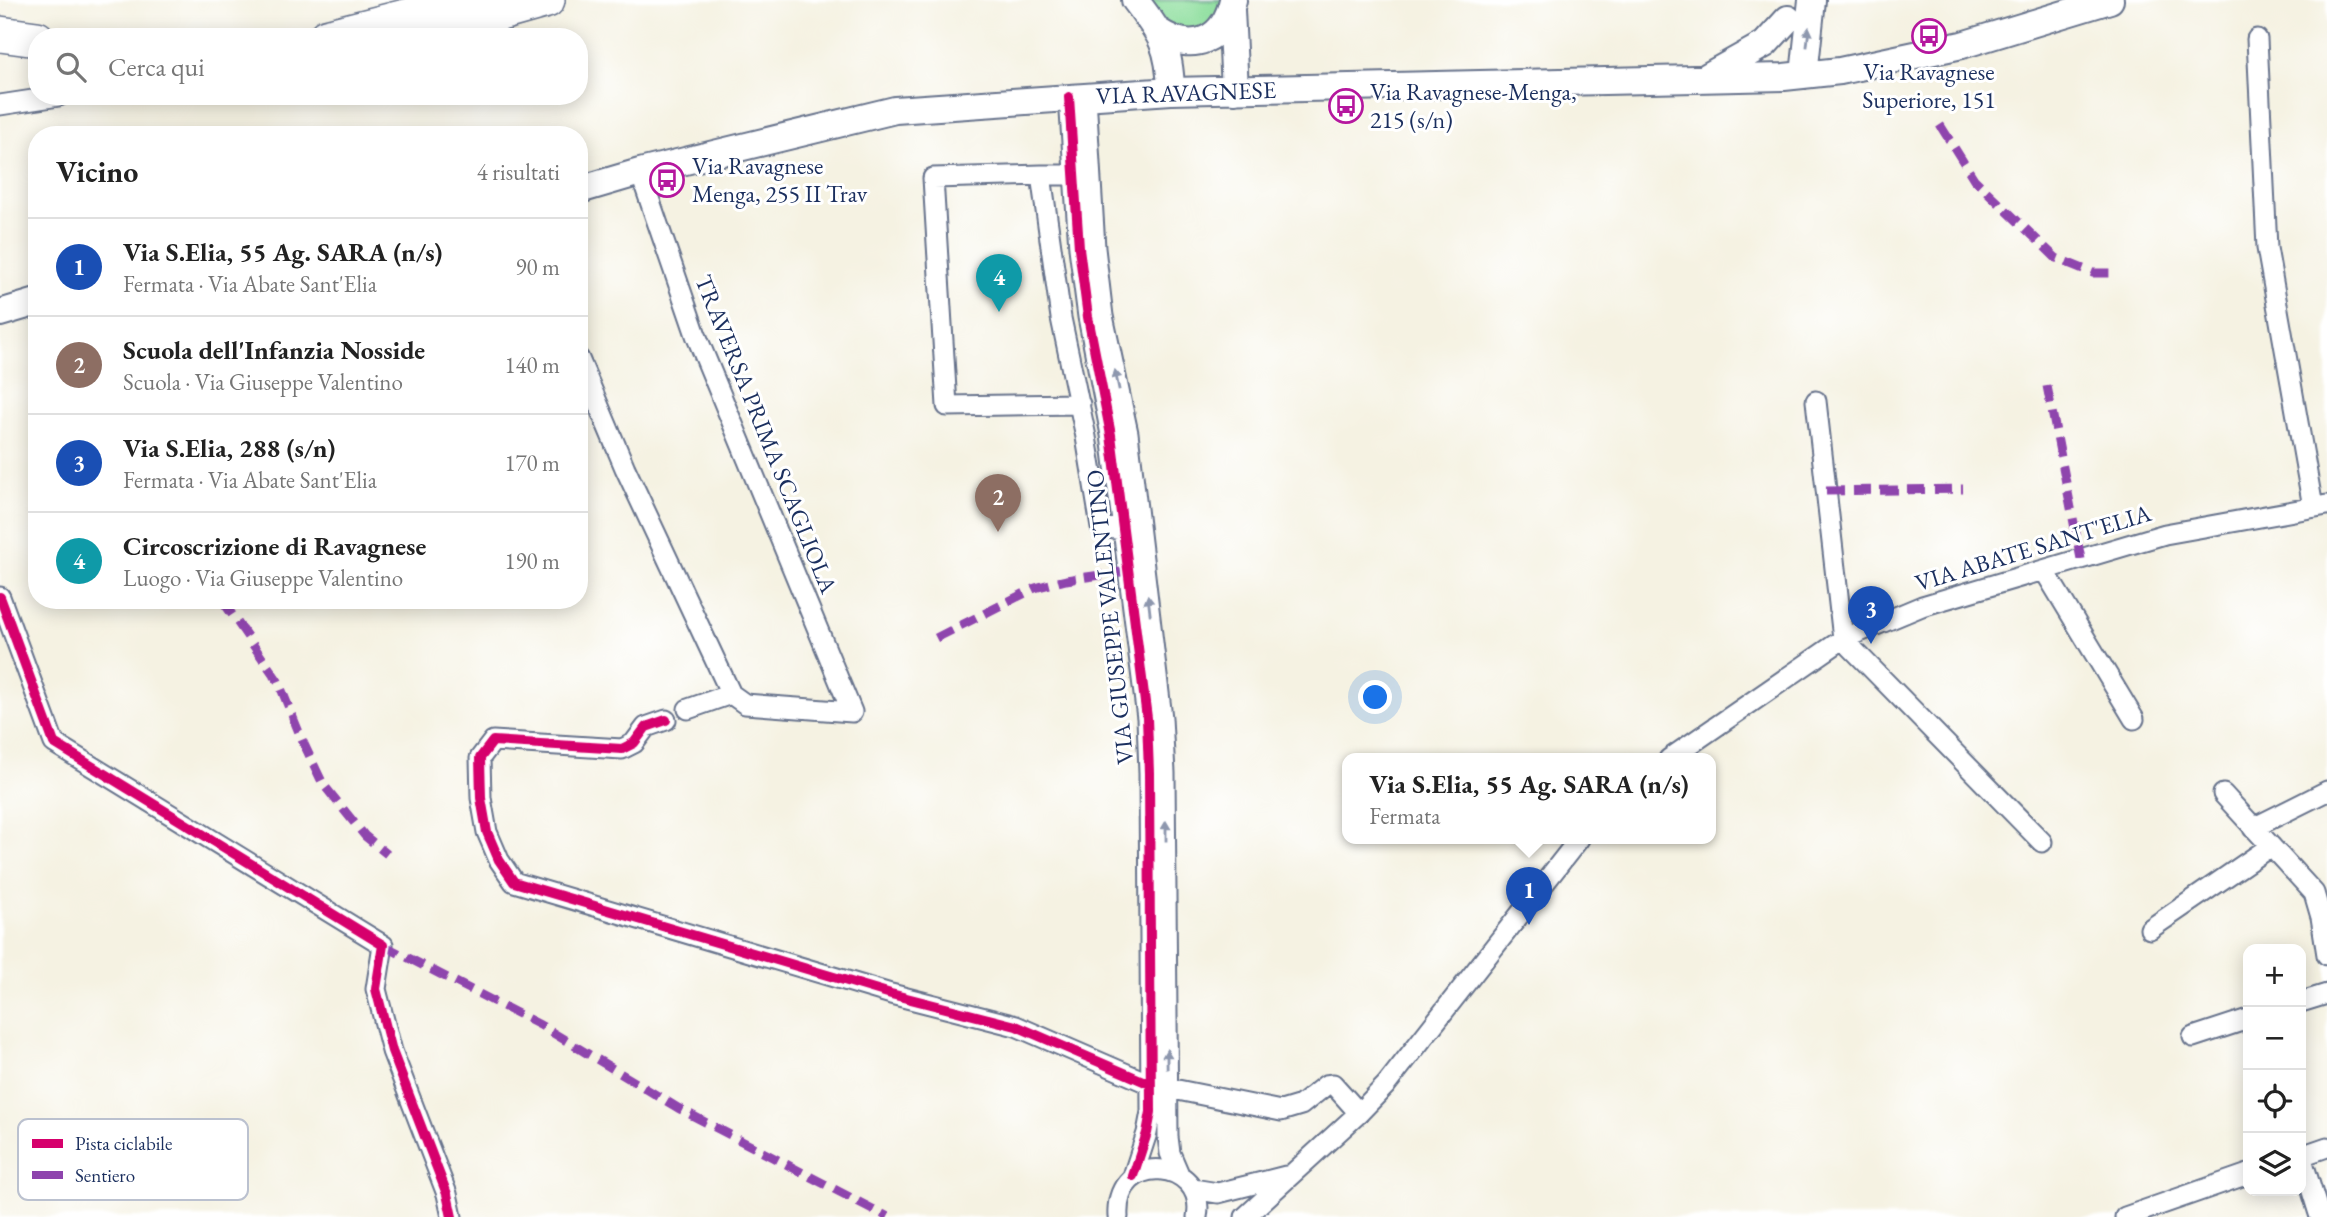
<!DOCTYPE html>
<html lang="it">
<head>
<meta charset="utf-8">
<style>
  :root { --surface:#fff; --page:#f2f2f2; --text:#222; --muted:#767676; --line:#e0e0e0; --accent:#0f766e }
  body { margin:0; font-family:"EB Garamond",serif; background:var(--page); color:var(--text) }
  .controls { position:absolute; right:21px; bottom:21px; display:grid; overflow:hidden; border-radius:14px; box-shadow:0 4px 18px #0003 }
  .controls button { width:63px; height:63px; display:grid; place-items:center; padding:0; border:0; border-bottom:2px solid var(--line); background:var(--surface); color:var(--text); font:35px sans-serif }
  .you { position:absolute; left:1376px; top:698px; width:24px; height:24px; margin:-18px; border:5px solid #fff; border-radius:50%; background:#1a73e8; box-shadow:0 0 0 10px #1a73e833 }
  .badge { display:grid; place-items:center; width:46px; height:46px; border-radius:50%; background:var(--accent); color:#fff; font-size:23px; font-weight:700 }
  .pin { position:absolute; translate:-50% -58px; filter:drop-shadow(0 2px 4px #0008) }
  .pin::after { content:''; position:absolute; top:37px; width:24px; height:21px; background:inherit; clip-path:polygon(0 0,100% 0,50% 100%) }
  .popup { position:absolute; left:1342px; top:753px; width:374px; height:91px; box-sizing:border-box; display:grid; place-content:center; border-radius:14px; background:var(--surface); filter:drop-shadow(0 2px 5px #0005); font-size:23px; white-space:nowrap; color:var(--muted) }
  .popup b { font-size:26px; color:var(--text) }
  .popup::after { content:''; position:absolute; left:50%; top:100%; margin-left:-14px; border:14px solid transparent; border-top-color:var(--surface) }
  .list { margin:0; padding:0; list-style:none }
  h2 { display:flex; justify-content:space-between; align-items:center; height:91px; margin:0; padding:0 28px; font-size:30px }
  h2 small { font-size:23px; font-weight:400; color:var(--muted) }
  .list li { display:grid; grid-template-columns:46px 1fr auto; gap:21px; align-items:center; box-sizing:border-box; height:98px; padding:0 28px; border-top:2px solid var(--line) }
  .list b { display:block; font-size:26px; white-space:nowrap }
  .list p { margin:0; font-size:23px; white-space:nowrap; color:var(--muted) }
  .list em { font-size:23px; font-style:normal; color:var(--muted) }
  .icon { flex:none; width:38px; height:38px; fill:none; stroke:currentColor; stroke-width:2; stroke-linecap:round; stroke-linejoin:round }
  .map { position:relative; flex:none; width:2327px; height:1217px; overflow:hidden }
  .search { position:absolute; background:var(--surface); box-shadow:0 4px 18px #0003; left:28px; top:28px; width:560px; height:77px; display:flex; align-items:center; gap:18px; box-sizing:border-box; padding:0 24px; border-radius:28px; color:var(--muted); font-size:26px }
  .panel { position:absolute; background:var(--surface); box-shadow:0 4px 18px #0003; left:28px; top:126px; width:560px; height:483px; border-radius:28px }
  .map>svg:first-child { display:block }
</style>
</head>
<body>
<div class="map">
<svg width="2327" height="1217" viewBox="0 0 2327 1217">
  <rect width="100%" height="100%" fill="#fff"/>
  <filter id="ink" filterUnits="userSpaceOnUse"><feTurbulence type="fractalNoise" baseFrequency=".0143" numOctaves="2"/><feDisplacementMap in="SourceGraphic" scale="14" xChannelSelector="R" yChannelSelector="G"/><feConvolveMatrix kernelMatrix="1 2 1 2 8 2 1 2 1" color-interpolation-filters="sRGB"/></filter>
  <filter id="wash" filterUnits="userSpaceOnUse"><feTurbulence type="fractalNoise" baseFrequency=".00686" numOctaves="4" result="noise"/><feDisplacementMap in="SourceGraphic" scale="28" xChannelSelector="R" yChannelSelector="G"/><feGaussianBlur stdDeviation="1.57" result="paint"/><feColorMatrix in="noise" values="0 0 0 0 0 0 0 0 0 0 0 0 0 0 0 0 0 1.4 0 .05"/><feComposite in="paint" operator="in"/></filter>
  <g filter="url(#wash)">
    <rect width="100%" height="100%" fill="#f5f2e2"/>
    <path fill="#8dde9d" stroke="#54867e" stroke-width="2" d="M 1148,0 L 1224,0 L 1217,22 L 1194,34 L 1165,23 Z"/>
  </g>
  <g filter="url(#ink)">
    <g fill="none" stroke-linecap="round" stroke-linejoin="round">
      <g stroke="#67738c" stroke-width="23">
        <path id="street" d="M 2257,39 L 2267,248 L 2313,507
          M 1086,96 L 1095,248 L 1103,316 L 1128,433 L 1162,718 L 1165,773 L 1168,1137 L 1170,1153 L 1179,1174
          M 1069,97 L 1079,248 L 1088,317 L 1111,435 L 1147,718 L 1149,773 L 1151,1112 L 1147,1133 L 1133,1176
          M 0,105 L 59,96
          M 640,172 L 696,335 L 852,712 L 745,704 L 731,694
          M 1041,175 L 933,178 L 947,406 L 1080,404
          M 1085,175 L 1041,175 L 1061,318 L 1086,437 L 1101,527 L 1123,530
          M 579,359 L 625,468 L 731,694
          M 1816,401 L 1843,639 L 2042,842
          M 2044,570 L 2134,719
          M 0,597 L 54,743 L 383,945 L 376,989 L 392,1051 L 447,1194 L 452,1217
          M 688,709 L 731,694
          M 666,720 L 646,727 L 634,743 L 622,749 L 493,741 L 480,758 L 481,798 L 487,832 L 499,860 L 514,882 L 891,994 L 1016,1026 L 1150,1084
          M 1669,759 L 1843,639 L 1922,606 L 2165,534 L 2327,505
          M 2223,794 L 2314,893 L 2321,917 L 2327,955
          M 2253,828 L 2327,791
          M 2150,929 L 2271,846
          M 2301,1002 L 2327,994
          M 2193,1037 L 2248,1019
          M 1168,1088 L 1281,1111 L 1301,1105 L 1326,1085 L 1333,1084 L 1359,1113
          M 1193,1189 L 1218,1193 L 1286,1176
          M 1118,1217 C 1114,1148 1208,1160 1197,1217
          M 1245,1217 L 1359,1113 L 1386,1085 L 1579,839
          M 2125,1217 L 2248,1174
          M 2320,1217 L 2301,1156 L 2327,1147"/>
      </g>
      <g stroke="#67738c" stroke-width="30">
        <path id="secondary" d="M 1135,0 C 1161,34 1170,47 1171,91
          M 1231,10 L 1235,90
          M 1158,31 C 1192,54 1224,41 1233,0
          M 1804,75 L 1812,0
          M 1708,76 L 1765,44 L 1788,19
          M 579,190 L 640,172 L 895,110 L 1171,91 L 1784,77 L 1840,71 L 1962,45 L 2110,0
          M 0,313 L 37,302"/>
      </g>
      <g stroke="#67738c" stroke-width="38">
        <path id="highway" d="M 447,28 L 547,0
          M 0,34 L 37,39
          M 326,37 L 473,0"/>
      </g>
      <use href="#street" stroke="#fff" stroke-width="19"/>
      <use href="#secondary" stroke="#fff" stroke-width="26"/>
      <use href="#highway" stroke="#fff" stroke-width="35"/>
      <path stroke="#8e44ad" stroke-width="9" stroke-dasharray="18 9" stroke-linecap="butt" d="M 1940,125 L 1974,179 L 2056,258 L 2093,273 L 2113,273
        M 2047,386 L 2081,559
        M 1826,491 L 1963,489
        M 222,600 L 278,681 L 303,742 L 323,784 L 365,836 L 387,854
        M 936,638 L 1035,588 L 1066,580 L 1128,571
        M 383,945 L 540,1025 L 678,1108 L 888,1217"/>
      <g stroke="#fff" stroke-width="15">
        <path id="cycleway" d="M 1069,97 L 1079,248 L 1088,317 L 1111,435 L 1147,718 L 1149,773 L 1151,1112 L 1147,1133 L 1133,1176
          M 0,597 L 54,743 L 383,945 L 376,989 L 392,1051 L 447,1194 L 452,1217
          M 666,720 L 646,727 L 634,743 L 622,749 L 493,741 L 480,758 L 481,798 L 487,832 L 499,860 L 514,882 L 891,994 L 1016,1026 L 1150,1084"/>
      </g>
      <use href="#cycleway" stroke="#d6006c" stroke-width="10"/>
    </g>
    <defs><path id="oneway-solid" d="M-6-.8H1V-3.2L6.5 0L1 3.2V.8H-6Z" transform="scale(1.75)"/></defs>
    <g fill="#8d97ae">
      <use href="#oneway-solid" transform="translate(1808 37) rotate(-84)"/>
      <use href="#oneway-solid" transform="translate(1117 380) rotate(-102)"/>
      <use href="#oneway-solid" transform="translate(1149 605) rotate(-97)"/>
      <use href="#oneway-solid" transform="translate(1166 831) rotate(-90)"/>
      <use href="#oneway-solid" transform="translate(1167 1059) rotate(-91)"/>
    </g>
  </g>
  <defs>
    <g id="bus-ring" transform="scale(1.75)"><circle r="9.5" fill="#fff" stroke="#b5179e" stroke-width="1.5"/><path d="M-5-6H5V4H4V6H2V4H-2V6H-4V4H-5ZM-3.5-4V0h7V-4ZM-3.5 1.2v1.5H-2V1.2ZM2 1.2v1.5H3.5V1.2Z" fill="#b5179e"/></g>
  </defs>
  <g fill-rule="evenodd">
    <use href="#bus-ring" x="1929" y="36"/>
    <use href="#bus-ring" x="1346" y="106"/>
    <use href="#bus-ring" x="667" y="180"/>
  </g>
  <g text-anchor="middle" stroke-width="6" stroke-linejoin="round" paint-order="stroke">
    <g font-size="24" fill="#1b2f5e" stroke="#fff" text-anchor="start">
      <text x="1929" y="80" text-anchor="middle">Via Ravagnese<tspan x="1929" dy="28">Superiore, 151</tspan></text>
      <text x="1370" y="100">Via Ravagnese-Menga,<tspan x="1370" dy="28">215 (s/n)</tspan></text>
      <text x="692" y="174">Via Ravagnese<tspan x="692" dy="28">Menga, 255 II Trav</tspan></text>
    </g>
    <g font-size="24" fill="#1b2f5e" stroke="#fff">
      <text transform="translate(1186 93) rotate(-2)" y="8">VIA RAVAGNESE</text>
      <text transform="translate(766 434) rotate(68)" y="8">TRAVERSA PRIMA SCAGLIOLA</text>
      <text transform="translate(2033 548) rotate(-17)" y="8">VIA ABATE SANT'ELIA</text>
      <text transform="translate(1110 617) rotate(-96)" y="8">VIA GIUSEPPE VALENTINO</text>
    </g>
  </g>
  <rect x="18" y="1119" width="230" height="81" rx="10" fill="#fff" stroke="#bbc1cf" stroke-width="2"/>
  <rect x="32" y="1139" width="31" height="9" fill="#d6006c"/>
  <rect x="32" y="1171" width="31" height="8" fill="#8e44ad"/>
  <g font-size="19" fill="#1b2f5e">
    <text x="75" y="1150">Pista ciclabile</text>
    <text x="75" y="1182">Sentiero</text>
  </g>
</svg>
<div class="controls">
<button>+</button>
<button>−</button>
<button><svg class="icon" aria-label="locate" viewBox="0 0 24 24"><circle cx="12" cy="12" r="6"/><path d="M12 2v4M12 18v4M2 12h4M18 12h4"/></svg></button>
<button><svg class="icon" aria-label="layers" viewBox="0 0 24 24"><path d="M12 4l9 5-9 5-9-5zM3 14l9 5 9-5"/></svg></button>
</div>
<div class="you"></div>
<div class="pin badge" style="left:1529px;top:925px;background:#1a4fb4">1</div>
<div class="popup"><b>Via S.Elia, 55 Ag. SARA (n/s)</b>Fermata</div>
<div class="pin badge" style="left:998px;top:532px;background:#8d6e63">2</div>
<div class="pin badge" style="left:1871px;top:644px;background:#1a4fb4">3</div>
<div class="pin badge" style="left:999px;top:312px;background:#0f9aa8">4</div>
<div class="search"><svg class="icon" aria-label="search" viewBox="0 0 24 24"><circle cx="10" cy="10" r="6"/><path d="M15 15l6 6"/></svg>Cerca qui</div>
<section class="panel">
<h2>Vicino<small>4 risultati</small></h2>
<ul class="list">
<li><span class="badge" style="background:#1a4fb4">1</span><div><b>Via S.Elia, 55 Ag. SARA (n/s)</b><p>Fermata · Via Abate Sant'Elia</p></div><em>90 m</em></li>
<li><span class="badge" style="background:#8d6e63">2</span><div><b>Scuola dell'Infanzia Nosside</b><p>Scuola · Via Giuseppe Valentino</p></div><em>140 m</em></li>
<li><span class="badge" style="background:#1a4fb4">3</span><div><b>Via S.Elia, 288 (s/n)</b><p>Fermata · Via Abate Sant'Elia</p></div><em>170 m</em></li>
<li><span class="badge" style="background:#0f9aa8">4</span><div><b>Circoscrizione di Ravagnese</b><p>Luogo · Via Giuseppe Valentino</p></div><em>190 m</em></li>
</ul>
</section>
</div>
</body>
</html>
